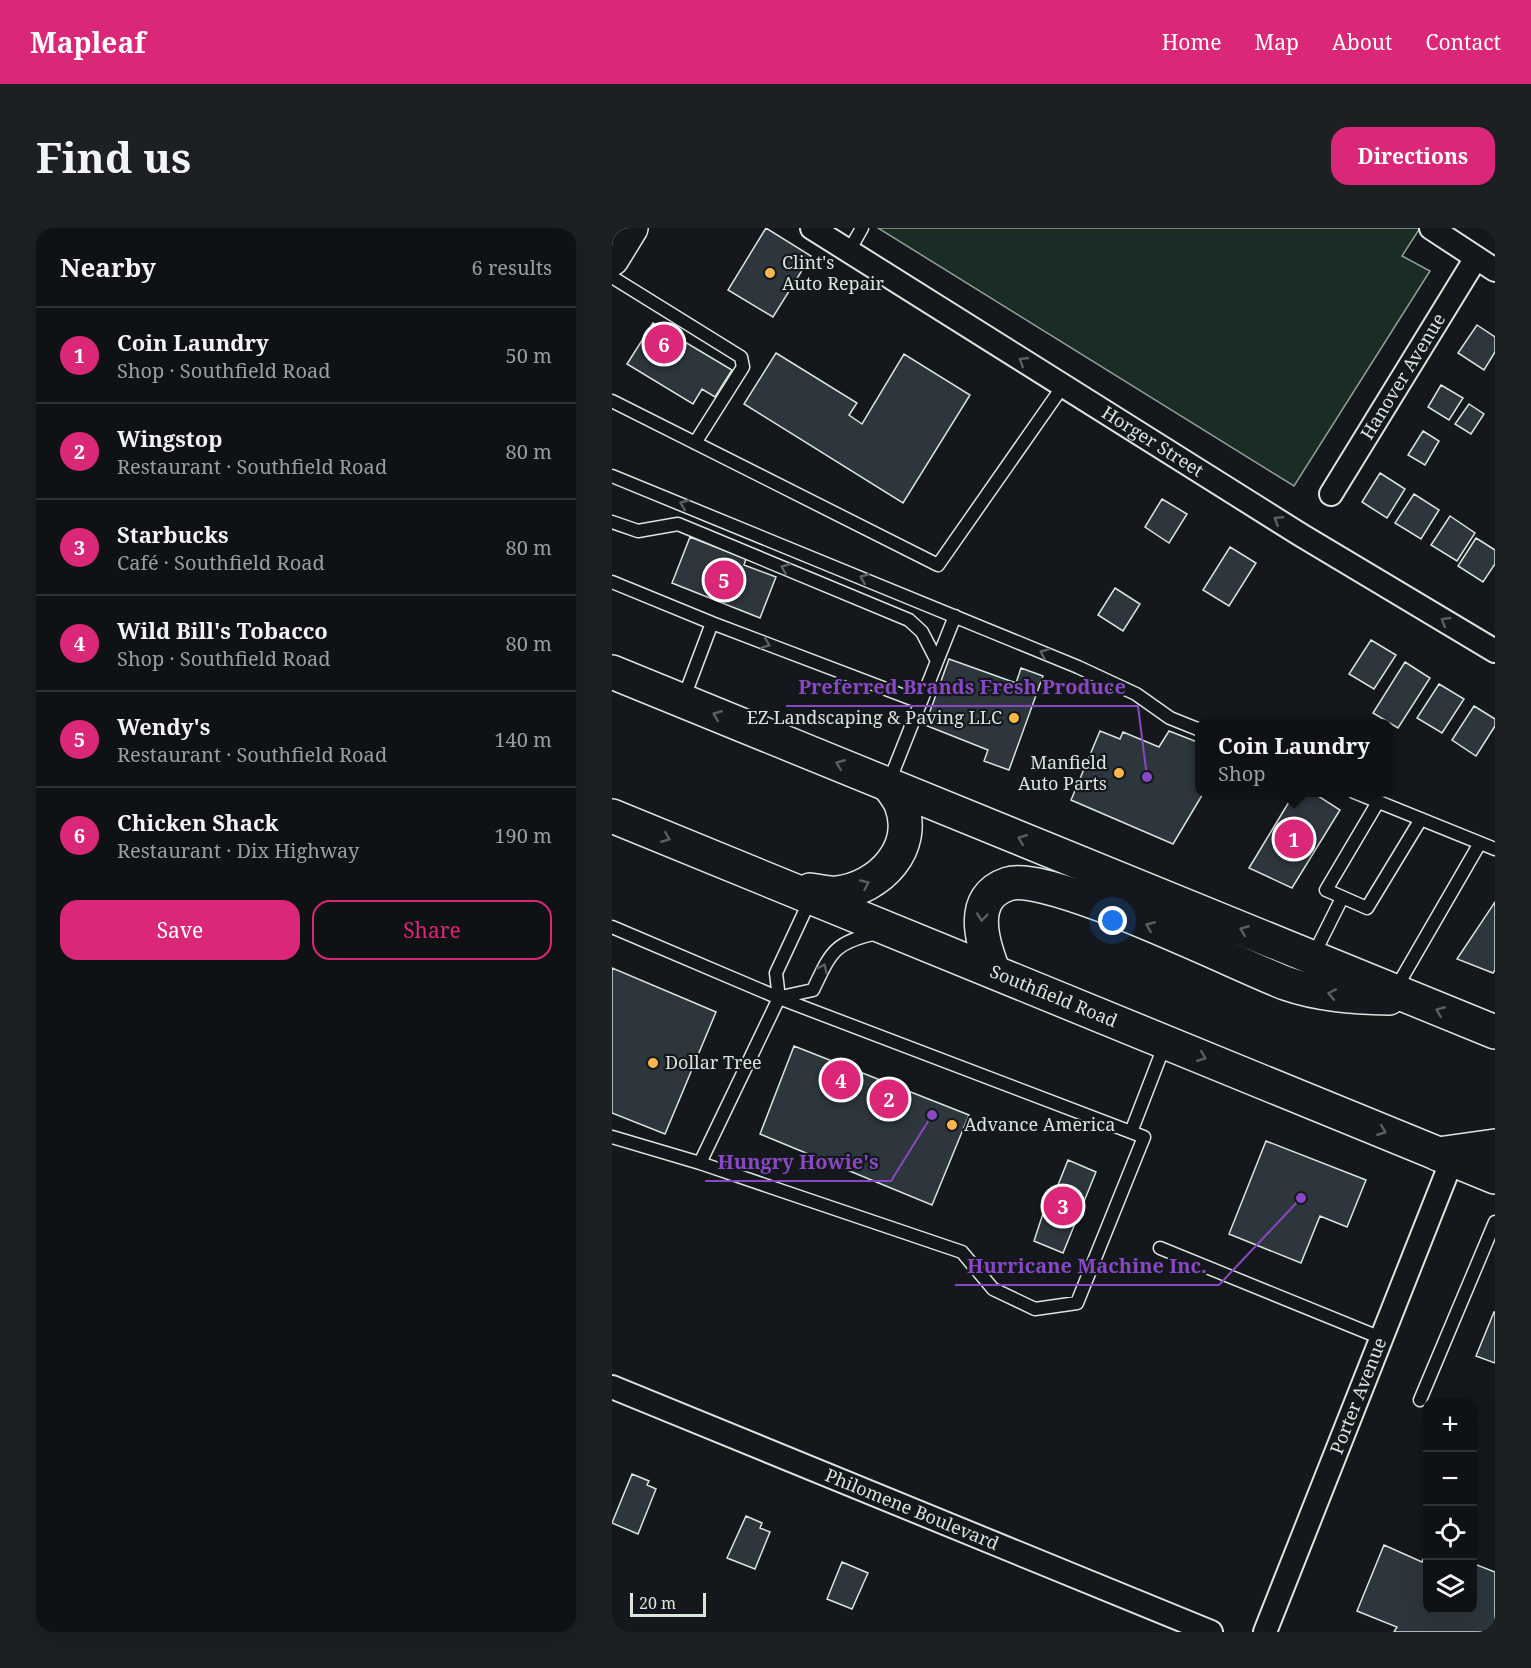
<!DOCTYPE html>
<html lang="en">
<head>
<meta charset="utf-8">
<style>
  :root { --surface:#0f1215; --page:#1d2022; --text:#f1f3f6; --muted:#9b9ea0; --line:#2f3234; --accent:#db2777 }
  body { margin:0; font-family:"Noto Serif",serif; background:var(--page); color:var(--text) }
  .controls { position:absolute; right:18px; bottom:18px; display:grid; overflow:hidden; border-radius:12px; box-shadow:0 6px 24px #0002 }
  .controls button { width:54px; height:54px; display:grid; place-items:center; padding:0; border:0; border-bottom:2px solid var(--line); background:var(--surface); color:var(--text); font:30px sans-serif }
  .scale { position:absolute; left:18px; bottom:15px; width:76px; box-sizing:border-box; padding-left:6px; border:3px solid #d8e6dc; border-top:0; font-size:16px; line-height:21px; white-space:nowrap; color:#d8e6dc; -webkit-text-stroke:4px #14181c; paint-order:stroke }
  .you { position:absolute; left:501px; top:693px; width:21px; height:21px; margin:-15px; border:4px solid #fff; border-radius:50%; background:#1a73e8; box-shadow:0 0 0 9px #1a73e833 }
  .badge { display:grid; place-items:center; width:39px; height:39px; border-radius:50%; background:var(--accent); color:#fff; font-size:20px; font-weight:700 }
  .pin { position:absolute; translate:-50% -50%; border:3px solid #fff; box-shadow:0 2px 6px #0006 }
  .popup { position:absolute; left:583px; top:491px; width:198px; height:78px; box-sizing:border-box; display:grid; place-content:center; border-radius:12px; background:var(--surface); filter:drop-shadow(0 2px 4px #0005); font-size:20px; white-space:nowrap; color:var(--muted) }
  .popup b { font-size:22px; color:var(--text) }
  .popup::after { content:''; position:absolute; left:50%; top:100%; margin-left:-12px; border:12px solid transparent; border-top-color:var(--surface) }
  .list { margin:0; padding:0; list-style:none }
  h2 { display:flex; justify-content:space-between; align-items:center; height:78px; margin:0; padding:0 24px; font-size:26px }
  h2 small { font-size:20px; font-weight:400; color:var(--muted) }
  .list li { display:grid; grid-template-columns:39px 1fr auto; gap:18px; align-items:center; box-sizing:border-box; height:96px; padding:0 24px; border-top:2px solid var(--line) }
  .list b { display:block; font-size:22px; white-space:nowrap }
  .list p { margin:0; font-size:20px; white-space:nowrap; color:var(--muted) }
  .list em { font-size:20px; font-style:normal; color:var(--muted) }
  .actions { display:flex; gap:12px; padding:18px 24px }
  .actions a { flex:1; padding:14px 0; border:2px solid var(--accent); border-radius:18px; text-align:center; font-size:21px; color:var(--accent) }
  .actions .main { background:var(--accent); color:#fff }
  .icon { flex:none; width:33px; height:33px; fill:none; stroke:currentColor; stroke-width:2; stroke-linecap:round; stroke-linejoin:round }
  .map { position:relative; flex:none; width:883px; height:1404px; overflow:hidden; border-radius:18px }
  header { display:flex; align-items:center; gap:36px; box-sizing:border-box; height:84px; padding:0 30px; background:var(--accent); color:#fff }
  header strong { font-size:28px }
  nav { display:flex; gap:33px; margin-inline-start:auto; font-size:21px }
  .intro { display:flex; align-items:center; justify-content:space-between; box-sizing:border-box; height:144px; padding:0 36px }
  h1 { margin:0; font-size:42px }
  .button { padding:15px 27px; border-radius:18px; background:var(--accent); color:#fff; font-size:21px; font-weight:700 }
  main { display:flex; gap:36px; padding:0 36px }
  aside { flex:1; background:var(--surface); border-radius:18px; box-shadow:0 6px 24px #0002 }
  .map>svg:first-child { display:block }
</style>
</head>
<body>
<header>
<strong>Mapleaf</strong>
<nav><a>Home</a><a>Map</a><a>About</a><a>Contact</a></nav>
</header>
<div class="intro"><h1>Find us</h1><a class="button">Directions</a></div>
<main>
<aside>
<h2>Nearby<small>6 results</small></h2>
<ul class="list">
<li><span class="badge">1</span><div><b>Coin Laundry</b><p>Shop · Southfield Road</p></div><em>50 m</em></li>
<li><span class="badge">2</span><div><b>Wingstop</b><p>Restaurant · Southfield Road</p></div><em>80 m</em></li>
<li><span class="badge">3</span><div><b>Starbucks</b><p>Café · Southfield Road</p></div><em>80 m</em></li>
<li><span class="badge">4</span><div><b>Wild Bill's Tobacco</b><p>Shop · Southfield Road</p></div><em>80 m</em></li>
<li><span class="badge">5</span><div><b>Wendy's</b><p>Restaurant · Southfield Road</p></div><em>140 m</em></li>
<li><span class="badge">6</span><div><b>Chicken Shack</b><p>Restaurant · Dix Highway</p></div><em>190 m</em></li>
</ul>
<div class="actions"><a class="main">Save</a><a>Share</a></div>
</aside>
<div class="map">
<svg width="883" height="1404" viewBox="0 0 883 1404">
  <rect width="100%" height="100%" fill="#14181c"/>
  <path fill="#1a2d24" stroke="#939e99" stroke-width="1.5" d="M 266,0 L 808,0 L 790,28 L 818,43 L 682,258 Z"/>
  <path fill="#2c363c" stroke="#d8e6dc" stroke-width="1.5" d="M 154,0 L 199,28 L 161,89 L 116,62 Z
    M 41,95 L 120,142 L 103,169 L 90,161 L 81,176 L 15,136 Z
    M 865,97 L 883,109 L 883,124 L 872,142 L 846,125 Z
    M 164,125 L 245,175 L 237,187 L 250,196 L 292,126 L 358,167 L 291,275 L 132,176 Z
    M 829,157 L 851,170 L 837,192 L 816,179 Z
    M 857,176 L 872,186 L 859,206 L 843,196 Z
    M 811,203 L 827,213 L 813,237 L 796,227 Z
    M 768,245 L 793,261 L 775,290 L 750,274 Z
    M 802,266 L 827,282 L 809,311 L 783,295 Z
    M 550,271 L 575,286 L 557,315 L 533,299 Z
    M 838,288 L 863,305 L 845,333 L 819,317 Z
    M 78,309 L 134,331 L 132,337 L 164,349 L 148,390 L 60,355 Z
    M 864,310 L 883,322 L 883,336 L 871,354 L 846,338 Z
    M 618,319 L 644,335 L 617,378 L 591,362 Z
    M 503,360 L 528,376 L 511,403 L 486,387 Z
    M 759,412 L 784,427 L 762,461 L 737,446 Z
    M 337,431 L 404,455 L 409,440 L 431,448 L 397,542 L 372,533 L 376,522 L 313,497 Z
    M 793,434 L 818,450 L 786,500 L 761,485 Z
    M 827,456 L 852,471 L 830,505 L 805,490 Z
    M 862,478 L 883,491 L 883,498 L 864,528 L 840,512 Z
    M 488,503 L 508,511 L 511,504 L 547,519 L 557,503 L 588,515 L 588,564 L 592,564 L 561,616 L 459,572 Z
    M 683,564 L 700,564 L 728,582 L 680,660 L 637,640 Z
    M 883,674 L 883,742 L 881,745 L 845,731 Z
    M 0,740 L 104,784 L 53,906 L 0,885 Z
    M 182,818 L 357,887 L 320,977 L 148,906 Z
    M 654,913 L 754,952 L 735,999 L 708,988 L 689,1035 L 617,1006 Z
    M 456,932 L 484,944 L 451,1025 L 422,1013 L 438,964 L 442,967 Z
    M 882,1084 L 883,1084 L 883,1135 L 864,1128 Z
    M 20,1246 L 37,1253 L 35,1257 L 44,1261 L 26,1306 L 0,1295 Z
    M 134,1288 L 150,1295 L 148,1300 L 158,1304 L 143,1341 L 115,1330 Z
    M 772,1317 L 810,1334 L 816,1320 L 816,1382 L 860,1382 L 860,1335 L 883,1344 L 883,1404 L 782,1404 L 785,1399 L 745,1383 Z
    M 230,1334 L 256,1345 L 240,1381 L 215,1371 Z"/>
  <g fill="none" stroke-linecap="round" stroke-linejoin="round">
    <g stroke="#d8e6dc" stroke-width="15">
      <path id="lane" d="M 237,23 L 250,0
        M 0,49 L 129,129 L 131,139 L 83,215
        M 0,173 L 326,337 L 451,158
        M 0,248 L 466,439 L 524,466 L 558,490 L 588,502
        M 0,294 L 26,303 L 66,296 L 297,392 L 310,404 L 325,433
        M 0,354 L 100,395 L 308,474
        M 71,472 L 100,395
        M 277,554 L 343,388
        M 742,564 L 883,621
        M 766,574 L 714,662 L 755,680 L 809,591
        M 0,699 L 167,770 L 532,909 L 465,1075 L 423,1081 L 381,1061 L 350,1024 L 88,935 L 167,770 L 164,745 L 199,670
        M 701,728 L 730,670
        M 783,762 L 868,615
        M 169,769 L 201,762 C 219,724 222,714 266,705
        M 519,904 L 553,816
        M 0,909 L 88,935
        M 548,1020 L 769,1110
        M 808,1172 L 883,994"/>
    </g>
    <g stroke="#d8e6dc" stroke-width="26">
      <g id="street">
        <path id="s1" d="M 200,0 L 689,307 L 883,423"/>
        <path d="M 819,0 L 883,42"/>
        <path id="s2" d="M 719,266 L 864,30"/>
        <path id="s3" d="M 0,1159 L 599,1404"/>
        <path id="s4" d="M 653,1404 L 840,932"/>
      </g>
    </g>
    <g stroke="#d8e6dc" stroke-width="36">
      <path id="secondary" d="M 0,31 L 19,0"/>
    </g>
    <g stroke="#d8e6dc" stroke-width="36">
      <g id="highway">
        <path d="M 0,444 L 883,804"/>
        <path id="s5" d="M 0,588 L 883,949"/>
        <path d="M 198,662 C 206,663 217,666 225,665 C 268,660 306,620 289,576 C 286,569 280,562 276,556"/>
        <path d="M 381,742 C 370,714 356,669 396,656 C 437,643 624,736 673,755 C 707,767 741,769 777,770"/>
        <path d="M 826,926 L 883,918"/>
      </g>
    </g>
    <use href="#lane" stroke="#14181c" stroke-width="12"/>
    <use href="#street" stroke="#14181c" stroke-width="22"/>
    <use href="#secondary" stroke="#14181c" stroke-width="33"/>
    <use href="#highway" stroke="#14181c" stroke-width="33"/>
  </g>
  <defs><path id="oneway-chevron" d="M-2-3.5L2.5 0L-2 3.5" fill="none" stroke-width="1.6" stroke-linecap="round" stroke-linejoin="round" transform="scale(1.5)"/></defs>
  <g stroke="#59605f">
    <use href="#oneway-chevron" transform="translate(411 133) rotate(-148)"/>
    <use href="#oneway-chevron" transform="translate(72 276) rotate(-158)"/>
    <use href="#oneway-chevron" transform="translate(666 292) rotate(-148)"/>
    <use href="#oneway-chevron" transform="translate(173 340) rotate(-157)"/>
    <use href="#oneway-chevron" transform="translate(252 350) rotate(-158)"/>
    <use href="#oneway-chevron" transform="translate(833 393) rotate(-149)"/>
    <use href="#oneway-chevron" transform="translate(154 416) rotate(21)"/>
    <use href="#oneway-chevron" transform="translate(432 425) rotate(-157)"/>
    <use href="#oneway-chevron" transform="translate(105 487) rotate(-158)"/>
    <use href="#oneway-chevron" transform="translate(228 536) rotate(-158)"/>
    <use href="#oneway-chevron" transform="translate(54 610) rotate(22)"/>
    <use href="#oneway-chevron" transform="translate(410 611) rotate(-158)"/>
    <use href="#oneway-chevron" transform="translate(253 656) rotate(-24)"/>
    <use href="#oneway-chevron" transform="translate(370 689) rotate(96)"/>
    <use href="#oneway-chevron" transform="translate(538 698) rotate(-157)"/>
    <use href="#oneway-chevron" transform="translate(632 702) rotate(-158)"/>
    <use href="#oneway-chevron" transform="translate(211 740) rotate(-65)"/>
    <use href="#oneway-chevron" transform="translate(720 766) rotate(-169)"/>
    <use href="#oneway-chevron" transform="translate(828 783) rotate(-158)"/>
    <use href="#oneway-chevron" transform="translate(590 829) rotate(22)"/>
    <use href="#oneway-chevron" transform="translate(770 903) rotate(22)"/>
  </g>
  <g fill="#ffb74d" stroke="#14181c" stroke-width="2">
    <circle cx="158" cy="45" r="6"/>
    <circle cx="402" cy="490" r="6"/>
    <circle cx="507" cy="545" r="6"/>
    <circle cx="41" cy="835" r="6"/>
    <circle cx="340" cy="897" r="6"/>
  </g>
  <g text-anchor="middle" stroke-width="4.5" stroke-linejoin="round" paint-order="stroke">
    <g font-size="18" fill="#d8e6dc" stroke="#14181c" text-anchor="start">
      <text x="170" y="41">Clint's<tspan x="170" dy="21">Auto Repair</tspan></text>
      <text x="390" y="496" text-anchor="end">EZ Landscaping &amp; Paving LLC</text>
      <text x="495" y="541" text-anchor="end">Manfield<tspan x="495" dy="21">Auto Parts</tspan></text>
      <text x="53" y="841">Dollar Tree</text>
      <text x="352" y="903">Advance America</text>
    </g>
    <g font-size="18" fill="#d8e6dc" stroke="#14181c">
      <text dy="6" stroke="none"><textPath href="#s2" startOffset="138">Hanover Avenue</textPath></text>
      <text dy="6" stroke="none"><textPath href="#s1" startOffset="402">Horger Street</textPath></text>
      <text dy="6" stroke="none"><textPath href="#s5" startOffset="477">Southfield Road</textPath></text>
      <text dy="6" stroke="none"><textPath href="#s4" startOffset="254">Porter Avenue</textPath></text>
      <text dy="6" stroke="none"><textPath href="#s3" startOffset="324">Philomene Boulevard</textPath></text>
    </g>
  </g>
  <path fill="none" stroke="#8948c3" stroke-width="2" d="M535 549L526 478H174M320 887L279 953H93M689 970L607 1057H343"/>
  <g fill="#8948c3" stroke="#14181c" stroke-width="2">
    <circle cx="535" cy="549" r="6"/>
    <circle cx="320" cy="887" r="6"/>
    <circle cx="689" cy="970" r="6"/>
  </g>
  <g font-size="20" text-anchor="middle" font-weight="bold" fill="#8948c3" stroke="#14181c" stroke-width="4.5" stroke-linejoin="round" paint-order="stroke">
    <text x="350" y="466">Preferred Brands Fresh Produce</text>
    <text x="186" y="941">Hungry Howie's</text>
    <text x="475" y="1045">Hurricane Machine Inc.</text>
  </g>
</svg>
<div class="controls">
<button>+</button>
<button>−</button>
<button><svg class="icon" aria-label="locate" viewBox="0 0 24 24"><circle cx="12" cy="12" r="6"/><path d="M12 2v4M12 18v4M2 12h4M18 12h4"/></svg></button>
<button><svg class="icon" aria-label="layers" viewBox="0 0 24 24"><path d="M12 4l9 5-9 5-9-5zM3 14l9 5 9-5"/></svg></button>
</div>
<div class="scale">20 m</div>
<div class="you"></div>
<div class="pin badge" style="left:682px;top:611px">1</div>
<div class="popup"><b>Coin Laundry</b>Shop</div>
<div class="pin badge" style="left:277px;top:871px">2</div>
<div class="pin badge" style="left:451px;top:978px">3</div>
<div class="pin badge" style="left:229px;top:852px">4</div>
<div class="pin badge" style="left:112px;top:352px">5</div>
<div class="pin badge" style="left:52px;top:116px">6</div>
</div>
</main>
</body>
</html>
